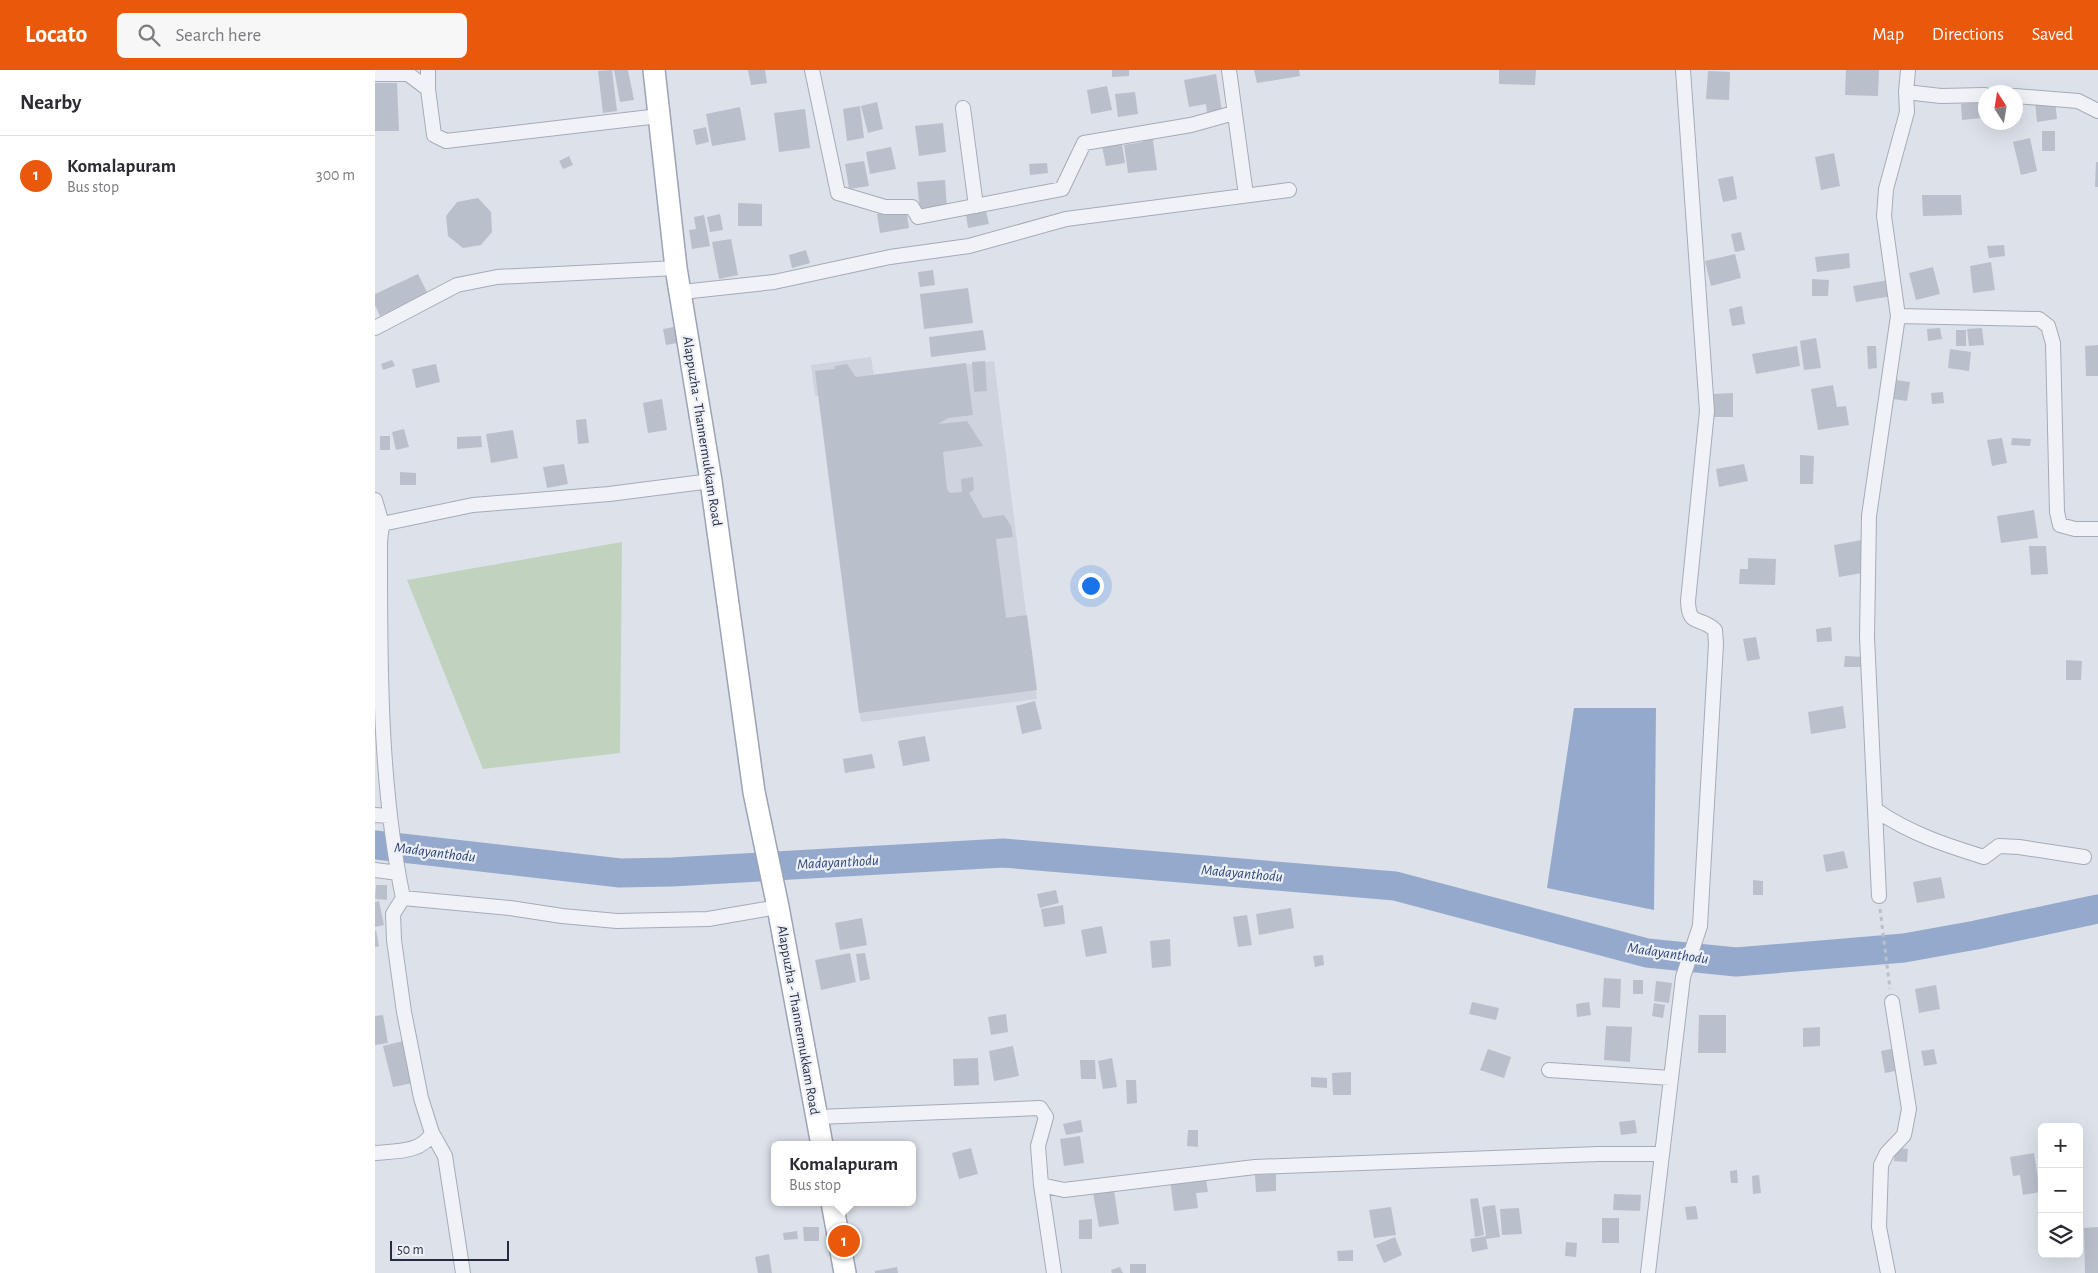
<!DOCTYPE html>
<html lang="en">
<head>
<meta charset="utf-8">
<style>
  :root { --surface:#fff; --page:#f7f7f7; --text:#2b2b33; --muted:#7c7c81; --line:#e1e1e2; --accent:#ea580c }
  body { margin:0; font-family:"Alegreya Sans",sans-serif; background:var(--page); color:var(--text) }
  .controls { position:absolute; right:15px; bottom:15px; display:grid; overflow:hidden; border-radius:8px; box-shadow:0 5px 20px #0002 }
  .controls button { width:45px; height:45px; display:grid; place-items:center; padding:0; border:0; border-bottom:1px solid var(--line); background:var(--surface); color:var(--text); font:25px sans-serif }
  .compass { position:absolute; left:1603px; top:15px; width:45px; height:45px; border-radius:50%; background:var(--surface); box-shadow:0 5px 20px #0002; rotate:348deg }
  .scale { position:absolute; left:15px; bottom:12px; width:119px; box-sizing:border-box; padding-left:5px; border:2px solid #252c41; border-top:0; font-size:14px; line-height:18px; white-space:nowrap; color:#252c41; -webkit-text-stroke:4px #edf0f6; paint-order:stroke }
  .you { position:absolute; left:715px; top:515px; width:18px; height:18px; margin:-12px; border:4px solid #fff; border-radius:50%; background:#1a73e8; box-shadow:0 0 0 8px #1a73e833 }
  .badge { display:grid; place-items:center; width:32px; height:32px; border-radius:50%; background:var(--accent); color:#fff; font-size:16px; font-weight:700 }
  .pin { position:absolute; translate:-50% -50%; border:2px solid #fff; box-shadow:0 1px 5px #0006 }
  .popup { position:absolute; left:396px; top:1071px; width:145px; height:65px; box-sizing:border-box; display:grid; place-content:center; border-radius:8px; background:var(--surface); filter:drop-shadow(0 1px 4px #0005); font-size:16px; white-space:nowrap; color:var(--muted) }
  .popup b { font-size:19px; color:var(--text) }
  .popup::after { content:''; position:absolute; left:50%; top:100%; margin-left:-10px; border:10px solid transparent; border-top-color:var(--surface) }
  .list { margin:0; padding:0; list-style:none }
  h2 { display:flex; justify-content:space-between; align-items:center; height:65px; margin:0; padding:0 20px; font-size:21px }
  h2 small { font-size:16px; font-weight:400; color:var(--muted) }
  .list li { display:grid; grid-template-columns:32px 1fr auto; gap:15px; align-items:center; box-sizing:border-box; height:80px; padding:0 20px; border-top:1px solid var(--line) }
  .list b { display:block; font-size:19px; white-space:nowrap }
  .list p { margin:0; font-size:16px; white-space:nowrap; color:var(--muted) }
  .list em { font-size:16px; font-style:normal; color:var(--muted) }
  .icon { flex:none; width:28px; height:28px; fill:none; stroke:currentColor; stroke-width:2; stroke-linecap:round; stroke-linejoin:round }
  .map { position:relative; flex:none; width:1723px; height:1203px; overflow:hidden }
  header { display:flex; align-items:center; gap:30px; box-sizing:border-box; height:70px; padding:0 25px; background:var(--accent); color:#fff }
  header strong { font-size:24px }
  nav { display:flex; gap:28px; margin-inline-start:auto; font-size:18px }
  .search { width:350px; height:45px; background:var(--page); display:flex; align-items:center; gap:12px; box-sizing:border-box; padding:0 18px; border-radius:8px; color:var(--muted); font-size:19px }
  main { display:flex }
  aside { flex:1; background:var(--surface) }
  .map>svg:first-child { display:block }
</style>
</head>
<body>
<header>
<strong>Locato</strong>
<div class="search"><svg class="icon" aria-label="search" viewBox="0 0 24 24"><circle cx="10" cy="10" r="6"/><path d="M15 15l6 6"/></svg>Search here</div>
<nav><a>Map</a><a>Directions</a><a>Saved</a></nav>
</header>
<main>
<aside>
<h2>Nearby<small></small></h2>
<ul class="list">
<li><span class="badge">1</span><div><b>Komalapuram</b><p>Bus stop</p></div><em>300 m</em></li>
</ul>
</aside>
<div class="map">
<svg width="1723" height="1203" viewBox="0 0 1723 1203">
  <rect width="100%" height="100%" fill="#dde1e9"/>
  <path fill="#cfd3de" d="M 496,287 L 499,306 L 619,291 L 662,629 L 486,652 L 444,326 L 440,326 L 436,295 Z"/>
  <path fill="#c1d3be" d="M 247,472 L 245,683 L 108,699 L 32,510 Z"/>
  <path fill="#95a9cc" d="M 1199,638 L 1281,638 L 1279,840 L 1172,818 Z"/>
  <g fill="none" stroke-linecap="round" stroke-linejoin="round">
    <path stroke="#95a9cc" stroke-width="29" d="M 0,775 L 245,803 L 297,802 L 628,783 L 1020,816 L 1272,883 L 1361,892 L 1529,878 L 1601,865 L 1723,839"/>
  </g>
  <path fill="#babfcc" d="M 237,0 L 242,41 L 228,43 L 223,1 Z
    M 239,0 L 253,0 L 259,30 L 245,32 Z
    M 373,0 L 390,0 L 392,13 L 376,15 Z
    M 737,0 L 754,0 L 754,6 L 737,7 Z
    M 879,0 L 924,0 L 925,6 L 882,13 Z
    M 1124,0 L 1161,0 L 1160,15 L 1124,14 Z
    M 1471,0 L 1504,0 L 1503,26 L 1470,25 Z
    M 1333,1 L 1355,2 L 1354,30 L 1331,29 Z
    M 841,4 L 847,41 L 832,43 L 831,34 L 814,37 L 809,10 Z
    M 0,13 L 22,13 L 24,61 L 0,61 Z
    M 732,16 L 737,40 L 716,44 L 712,20 Z
    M 760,22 L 763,44 L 743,47 L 740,24 Z
    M 1680,30 L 1682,49 L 1662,52 L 1660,32 Z
    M 502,32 L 508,59 L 493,63 L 486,36 Z
    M 1605,32 L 1606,48 L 1587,50 L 1586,34 Z
    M 485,36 L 489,68 L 472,71 L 468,39 Z
    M 365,37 L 371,70 L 337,76 L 331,44 Z
    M 430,39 L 435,78 L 404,82 L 399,43 Z
    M 568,53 L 571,82 L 544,86 L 540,56 Z
    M 331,57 L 334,72 L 321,75 L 318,60 Z
    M 1667,61 L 1680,61 L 1680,81 L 1667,81 Z
    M 777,63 L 782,100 L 753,103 L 749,75 L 768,72 L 767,64 Z
    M 746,68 L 750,93 L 731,96 L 727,76 Z
    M 1655,68 L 1662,101 L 1646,105 L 1638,72 Z
    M 516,77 L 521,99 L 495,104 L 491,82 Z
    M 1459,83 L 1465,116 L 1446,120 L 1440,87 Z
    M 194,86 L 198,95 L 188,99 L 184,91 Z
    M 489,91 L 494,116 L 474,119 L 470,94 Z
    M 1721,92 L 1723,92 L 1723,117 L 1720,117 Z
    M 672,93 L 673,103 L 655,105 L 654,94 Z
    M 1358,106 L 1362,129 L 1348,132 L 1343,109 Z
    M 570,110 L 572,139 L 545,141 L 542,112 Z
    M 1547,125 L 1586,125 L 1587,145 L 1548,146 Z
    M 103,128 L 116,142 L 117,162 L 106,175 L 88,178 L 73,166 L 71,146 L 82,132 Z
    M 363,133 L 387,134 L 387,156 L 363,156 Z
    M 531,139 L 534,158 L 505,163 L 502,144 Z
    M 611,141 L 614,154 L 593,158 L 591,145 Z
    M 345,144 L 348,160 L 335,162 L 332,147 Z
    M 329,145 L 335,176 L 317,179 L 314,160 L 321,159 L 319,147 Z
    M 1366,162 L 1370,180 L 1360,182 L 1356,164 Z
    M 356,169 L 363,205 L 344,209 L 337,172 Z
    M 1629,175 L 1630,186 L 1614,188 L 1612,176 Z
    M 431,180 L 435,193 L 417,198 L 414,185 Z
    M 1474,183 L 1475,198 L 1442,202 L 1440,187 Z
    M 1360,184 L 1366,208 L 1336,216 L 1330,191 Z
    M 1616,192 L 1620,220 L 1598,223 L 1595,196 Z
    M 1558,197 L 1565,224 L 1541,230 L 1534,203 Z
    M 558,200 L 560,215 L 545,217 L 543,202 Z
    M 43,204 L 53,224 L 5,246 L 0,235 L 0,224 Z
    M 1437,209 L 1454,210 L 1453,226 L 1437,226 Z
    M 1514,210 L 1517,226 L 1481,232 L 1478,216 Z
    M 593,218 L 598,253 L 549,259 L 545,224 Z
    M 1367,236 L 1370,254 L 1357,256 L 1354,239 Z
    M 299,257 L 302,273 L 291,275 L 288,259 Z
    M 1565,258 L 1567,269 L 1553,271 L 1552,259 Z
    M 1607,258 L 1609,275 L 1594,276 L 1592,259 Z
    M 608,260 L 611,280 L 556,287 L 554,267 Z
    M 1581,260 L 1591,260 L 1591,276 L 1581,276 Z
    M 1441,268 L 1446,298 L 1429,300 L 1425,271 Z
    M 1723,275 L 1723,306 L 1711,306 L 1710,276 Z
    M 1422,276 L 1425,296 L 1381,304 L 1377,284 Z
    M 1492,276 L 1501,276 L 1502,298 L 1493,299 Z
    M 1575,279 L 1596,282 L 1594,301 L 1573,298 Z
    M 17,290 L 20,296 L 8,300 L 6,294 Z
    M 610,291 L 612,321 L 599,322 L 597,292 Z
    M 591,293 L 598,345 L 573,348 L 563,354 L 592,351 L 608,376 L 568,382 L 572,419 L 575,423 L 587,422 L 586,409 L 598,407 L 599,420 L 594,423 L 608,448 L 629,445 L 636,456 L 638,467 L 621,469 L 631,548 L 652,545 L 662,620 L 484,643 L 440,301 L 460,299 L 460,296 L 472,294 L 481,307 Z
    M 61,294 L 65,312 L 41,318 L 37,299 Z
    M 1521,310 L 1535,312 L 1532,331 L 1518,329 Z
    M 1458,315 L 1462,337 L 1471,336 L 1474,355 L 1443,360 L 1436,319 Z
    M 1568,322 L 1569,333 L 1557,334 L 1556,323 Z
    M 1358,323 L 1358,347 L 1338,347 L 1337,324 Z
    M 287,329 L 292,360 L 273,363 L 268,333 Z
    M 211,349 L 214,373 L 203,374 L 201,350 Z
    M 29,359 L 34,377 L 21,380 L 17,362 Z
    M 138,360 L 143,388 L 116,393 L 111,364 Z
    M 5,366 L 15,366 L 15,380 L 5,380 Z
    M 106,366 L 107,377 L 82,379 L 82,367 Z
    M 1627,368 L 1632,393 L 1617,396 L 1612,370 Z
    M 1637,368 L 1656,369 L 1655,376 L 1636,375 Z
    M 1425,385 L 1439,386 L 1438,414 L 1425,414 Z
    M 189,394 L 193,414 L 172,418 L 168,397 Z
    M 1369,394 L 1373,411 L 1344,417 L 1341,399 Z
    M 25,402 L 41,403 L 41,415 L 25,415 Z
    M 1659,440 L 1663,468 L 1626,473 L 1622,446 Z
    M 1487,470 L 1493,502 L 1464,507 L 1459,475 Z
    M 1654,476 L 1671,476 L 1673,504 L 1656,505 Z
    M 1373,488 L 1401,489 L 1400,515 L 1364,514 L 1365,499 L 1373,499 Z
    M 1456,557 L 1457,571 L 1442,572 L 1441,559 Z
    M 1381,567 L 1385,589 L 1372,591 L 1368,569 Z
    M 1470,586 L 1489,587 L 1488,597 L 1469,597 Z
    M 1691,590 L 1707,591 L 1706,610 L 1691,610 Z
    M 660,631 L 667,659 L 647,664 L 641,636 Z
    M 1468,636 L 1471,658 L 1436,664 L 1433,642 Z
    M 550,666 L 555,691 L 528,696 L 523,671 Z
    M 497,684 L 500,698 L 470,703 L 468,689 Z
    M 1469,781 L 1473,798 L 1451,802 L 1448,785 Z
    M 1566,807 L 1570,828 L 1542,833 L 1538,812 Z
    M 1378,810 L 1388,811 L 1388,825 L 1378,825 Z
    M 1,815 L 12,815 L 12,830 L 0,829 Z
    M 681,820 L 684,833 L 665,838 L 662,824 Z
    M 4,831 L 9,855 L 0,857 L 0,832 Z
    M 688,835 L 690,854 L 669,857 L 666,839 Z
    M 916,838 L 919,858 L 884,865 L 881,844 Z
    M 872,845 L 877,875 L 863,877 L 858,847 Z
    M 487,848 L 492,875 L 465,880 L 460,853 Z
    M 727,856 L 732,883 L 711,887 L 706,860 Z
    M 1,860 L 4,876 L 0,877 L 0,861 Z
    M 795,869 L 796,896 L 777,898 L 775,871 Z
    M 475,883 L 481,912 L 446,920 L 440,890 Z
    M 490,883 L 495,909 L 485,911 L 481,884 Z
    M 948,885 L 949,895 L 940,897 L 938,886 Z
    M 1229,908 L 1246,909 L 1245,938 L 1227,937 Z
    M 1258,910 L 1268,910 L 1268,924 L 1258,924 Z
    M 1281,911 L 1297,913 L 1294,933 L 1279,931 Z
    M 1561,915 L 1565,939 L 1544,943 L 1540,919 Z
    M 1097,932 L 1124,938 L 1121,950 L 1094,944 Z
    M 1214,932 L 1216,945 L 1202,947 L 1201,934 Z
    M 1279,933 L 1290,935 L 1288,948 L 1277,946 Z
    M 631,944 L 633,962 L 616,965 L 613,947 Z
    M 8,945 L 13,973 L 0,975 L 0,946 Z
    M 1324,945 L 1351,945 L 1351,983 L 1323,983 Z
    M 1231,956 L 1257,957 L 1255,992 L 1229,990 Z
    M 1445,957 L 1445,976 L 1428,977 L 1428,958 Z
    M 28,971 L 38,1013 L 18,1017 L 8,976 Z
    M 638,976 L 644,1006 L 619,1011 L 614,981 Z
    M 1521,978 L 1525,1000 L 1510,1003 L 1506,981 Z
    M 1113,979 L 1136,987 L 1129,1008 L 1105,1000 Z
    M 1559,979 L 1562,994 L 1549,996 L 1546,981 Z
    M 603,988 L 604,1015 L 579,1016 L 578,989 Z
    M 737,988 L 742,1017 L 728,1019 L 723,991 Z
    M 705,990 L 720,990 L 721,1009 L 706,1009 Z
    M 976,1002 L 976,1025 L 958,1025 L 957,1003 Z
    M 936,1007 L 952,1008 L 952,1018 L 936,1017 Z
    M 751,1010 L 761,1010 L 762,1033 L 752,1034 Z
    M 706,1050 L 708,1062 L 691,1065 L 688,1054 Z
    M 1260,1050 L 1262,1063 L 1246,1065 L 1244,1052 Z
    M 813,1060 L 823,1060 L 823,1077 L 812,1076 Z
    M 705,1066 L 709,1093 L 689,1096 L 685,1069 Z
    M 596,1078 L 603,1104 L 584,1109 L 577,1083 Z
    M 1520,1078 L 1533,1079 L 1532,1092 L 1519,1091 Z
    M 1659,1083 L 1665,1122 L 1648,1125 L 1645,1105 L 1638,1106 L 1635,1087 Z
    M 1362,1100 L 1363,1113 L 1356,1113 L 1355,1101 Z
    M 830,1104 L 833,1122 L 821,1123 L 823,1138 L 799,1141 L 795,1109 Z
    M 901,1104 L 901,1121 L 881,1122 L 880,1105 Z
    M 1384,1105 L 1386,1123 L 1378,1124 L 1377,1106 Z
    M 739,1120 L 744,1154 L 724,1157 L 718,1123 Z
    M 1239,1124 L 1266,1125 L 1265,1141 L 1238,1140 Z
    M 1103,1128 L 1109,1165 L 1100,1167 L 1095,1129 Z
    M 1120,1135 L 1125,1167 L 1111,1169 L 1113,1179 L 1097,1182 L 1095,1169 L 1111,1166 L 1107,1137 Z
    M 1321,1136 L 1323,1149 L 1312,1150 L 1310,1137 Z
    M 1016,1137 L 1021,1165 L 999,1168 L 994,1140 Z
    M 1144,1138 L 1147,1164 L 1127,1165 L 1125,1139 Z
    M 1227,1148 L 1244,1148 L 1244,1173 L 1227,1173 Z
    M 717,1149 L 717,1169 L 704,1169 L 704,1150 Z
    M 428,1157 L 444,1157 L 444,1171 L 429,1171 Z
    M 1723,1157 L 1723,1203 L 1710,1203 L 1709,1158 Z
    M 422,1161 L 423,1169 L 409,1170 L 408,1163 Z
    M 481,1164 L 483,1176 L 475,1177 L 473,1166 Z
    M 1020,1167 L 1027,1185 L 1009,1193 L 1001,1175 Z
    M 1191,1172 L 1202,1173 L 1201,1187 L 1190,1186 Z
    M 978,1180 L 978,1191 L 963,1191 L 962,1181 Z
    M 394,1184 L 397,1203 L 383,1203 L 380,1187 Z
    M 755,1194 L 771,1194 L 771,1203 L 755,1203 Z
    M 522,1197 L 523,1203 L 500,1203 L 500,1201 Z
    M 745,1197 L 748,1203 L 737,1203 L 736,1200 Z"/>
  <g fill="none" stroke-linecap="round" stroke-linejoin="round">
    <g stroke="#a6abb7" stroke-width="16">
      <path id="street" d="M 53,0 L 53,19
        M 437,0 L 463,123 L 510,137 L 537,137 L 543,147 L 687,119 L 709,73 L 816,55 L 859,43
        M 854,0 L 871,125
        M 0,4 L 33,4 L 53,19 L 59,65 L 71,71 L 284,46
        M 1531,22 L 1533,0
        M 1640,26 L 1703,31 L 1723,41
        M 588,38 L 601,136
        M 307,222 L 399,212 L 515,187 L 594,176 L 691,149 L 914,120
        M 1523,246 L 1664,249 L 1673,256 L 1678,273 L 1682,442 L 1685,455 L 1700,459 L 1723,459
        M 0,258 L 82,215 L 122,207 L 301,198
        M 0,430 L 7,454 L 0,459
        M 1501,740 C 1534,763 1570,775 1609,787 L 1624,776 L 1644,777 L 1709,787
        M 0,745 L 14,746
        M 0,800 L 23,803
        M 1504,826 L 1492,567 L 1494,446 L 1523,246 L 1509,146 L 1511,119 L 1532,42 L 1531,22 L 1566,26 L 1610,25
        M 28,828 C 4,711 5,591 5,472 L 7,454 L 98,435 L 234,424 L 336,411
        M 1174,1000 L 1296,1008
        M 442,1047 L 665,1038 L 671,1047 L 663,1076 L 666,1115 L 689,1120 L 880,1097 L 1224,1084 L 1287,1084
        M 57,1063 L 70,1086 L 88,1203
        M 0,1083 C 20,1081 47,1083 57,1063 L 46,1028 L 29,942 L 19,870 L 18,844 L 28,828 L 135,838 L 187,846 L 242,851 L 333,849 L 403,837
        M 666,1115 L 679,1203
        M 1273,1203 L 1308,907 L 1325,856 L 1341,574 L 1340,560 C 1324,545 1314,558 1313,531 L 1332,341 L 1308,0
        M 1513,1203 L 1504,1157 L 1506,1095 L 1512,1083 L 1529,1065 L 1534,1039 L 1517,932"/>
    </g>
    <g stroke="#9ca3b6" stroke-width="24">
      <path id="primary" d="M 279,0 L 301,198 L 336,411 L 379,722 L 403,837 L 447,1075
        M 457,1132 L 470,1203"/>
    </g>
    <path stroke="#bcbfc8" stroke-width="3" stroke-dasharray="4 4" stroke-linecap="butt" d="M 1505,839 L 1515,919"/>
    <use href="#street" stroke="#f1f2f7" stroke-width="14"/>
    <use href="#primary" stroke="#fff" stroke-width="21"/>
  </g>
  <g text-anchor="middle" stroke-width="4.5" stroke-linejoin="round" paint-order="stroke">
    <g font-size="14" fill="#252c41" stroke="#edf0f6">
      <text transform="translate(328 361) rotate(81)" y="5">Alappuzha - Thannermukkam Road</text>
      <text transform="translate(424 950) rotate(80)" y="5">Alappuzha - Thannermukkam Road</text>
    </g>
    <g font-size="15" font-style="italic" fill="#2c4578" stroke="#edf0f6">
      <text transform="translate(60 782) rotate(7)" y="5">Madayanthodu</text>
      <text transform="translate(463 792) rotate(-3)" y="5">Madayanthodu</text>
      <text transform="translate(867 803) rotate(5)" y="5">Madayanthodu</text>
      <text transform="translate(1293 883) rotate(8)" y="5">Madayanthodu</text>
    </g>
  </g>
</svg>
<div class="controls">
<button>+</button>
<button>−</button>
<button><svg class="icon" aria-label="layers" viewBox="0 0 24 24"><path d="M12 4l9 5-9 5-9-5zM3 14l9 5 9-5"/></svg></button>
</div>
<svg class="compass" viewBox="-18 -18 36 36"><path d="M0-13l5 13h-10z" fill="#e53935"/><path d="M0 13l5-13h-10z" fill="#7c7c81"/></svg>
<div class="scale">50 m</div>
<div class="you"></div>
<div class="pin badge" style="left:469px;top:1171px">1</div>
<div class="popup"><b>Komalapuram</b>Bus stop</div>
</div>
</main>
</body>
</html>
